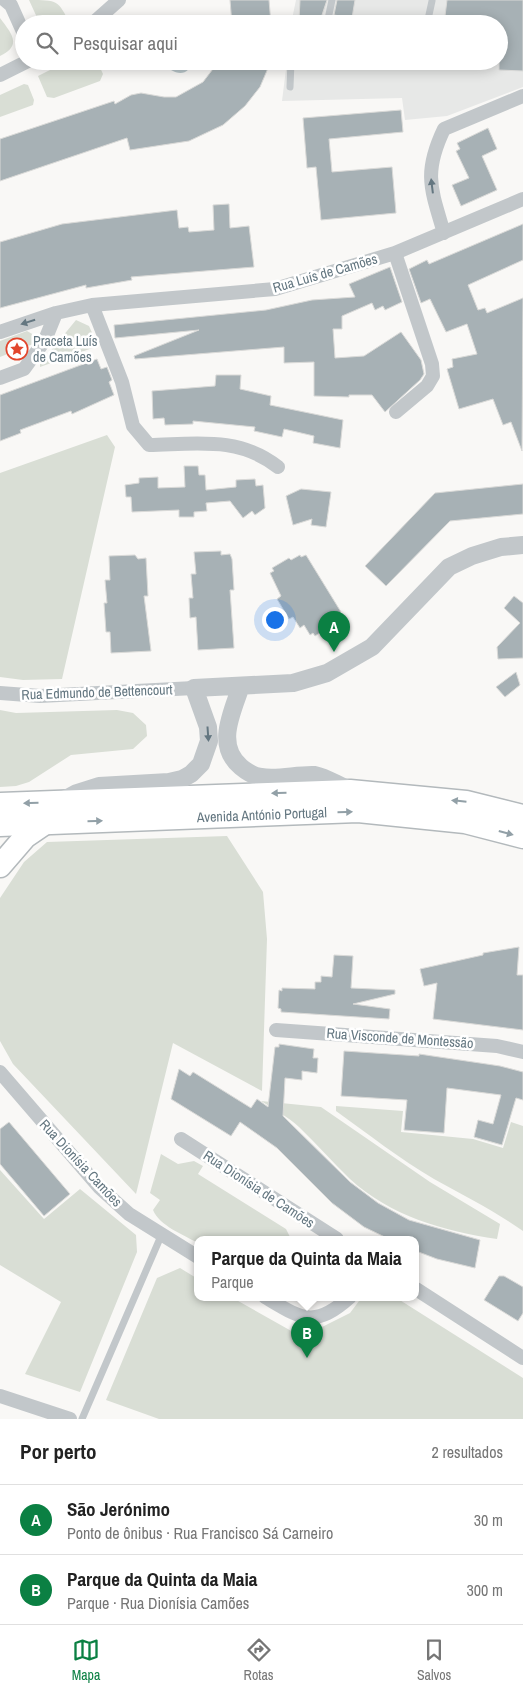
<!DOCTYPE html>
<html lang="pt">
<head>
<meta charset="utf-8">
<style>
  :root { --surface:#fff; --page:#f6f6f6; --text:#222; --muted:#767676; --line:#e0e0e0; --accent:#0b8043 }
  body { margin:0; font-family:"Archivo Narrow",sans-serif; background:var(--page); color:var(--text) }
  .you { position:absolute; left:274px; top:619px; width:18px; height:18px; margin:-12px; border:4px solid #fff; border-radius:50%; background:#1a73e8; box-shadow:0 0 0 8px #1a73e833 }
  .badge { display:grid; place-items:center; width:32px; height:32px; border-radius:50%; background:var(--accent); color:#fff; font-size:16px; font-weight:700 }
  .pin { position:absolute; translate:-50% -41px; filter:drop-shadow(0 1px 2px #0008) }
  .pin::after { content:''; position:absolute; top:26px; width:18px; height:15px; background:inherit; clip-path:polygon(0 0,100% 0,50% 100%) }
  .popup { position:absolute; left:194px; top:1236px; width:225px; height:65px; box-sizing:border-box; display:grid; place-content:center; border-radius:10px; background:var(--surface); filter:drop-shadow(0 1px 4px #0005); font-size:16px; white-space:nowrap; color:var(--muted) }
  .popup b { font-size:19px; color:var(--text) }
  .popup::after { content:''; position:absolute; left:50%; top:100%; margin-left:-10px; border:10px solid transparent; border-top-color:var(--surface) }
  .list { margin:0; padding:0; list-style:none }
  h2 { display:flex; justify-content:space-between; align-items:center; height:65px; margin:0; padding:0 20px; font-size:21px }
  h2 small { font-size:16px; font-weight:400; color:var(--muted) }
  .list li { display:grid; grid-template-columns:32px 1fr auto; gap:15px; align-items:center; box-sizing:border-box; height:70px; padding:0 20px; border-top:1px solid var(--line) }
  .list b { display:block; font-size:19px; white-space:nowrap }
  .list p { margin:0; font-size:16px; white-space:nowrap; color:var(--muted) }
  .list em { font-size:16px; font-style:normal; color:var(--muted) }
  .icon { flex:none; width:28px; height:28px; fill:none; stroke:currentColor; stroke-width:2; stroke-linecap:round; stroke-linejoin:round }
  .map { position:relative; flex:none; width:523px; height:1419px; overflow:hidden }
  .search { position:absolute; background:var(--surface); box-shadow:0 2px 12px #0003; left:15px; right:15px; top:15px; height:55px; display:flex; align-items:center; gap:12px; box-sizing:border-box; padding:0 18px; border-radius:28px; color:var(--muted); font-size:19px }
  .sheet { height:205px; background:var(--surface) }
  nav { display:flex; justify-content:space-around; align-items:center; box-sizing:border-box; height:70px; border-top:1px solid var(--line); background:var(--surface); font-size:14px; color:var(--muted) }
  nav a { display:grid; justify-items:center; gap:2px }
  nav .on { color:var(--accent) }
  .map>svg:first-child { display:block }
</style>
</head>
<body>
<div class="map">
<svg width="523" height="1419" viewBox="0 0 523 1419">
  <rect width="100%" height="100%" fill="#f9f8f6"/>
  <path fill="#e7e8e7" d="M 296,0 L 523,0 L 523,87 L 447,116 L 405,120 L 402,98 L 282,101 L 287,61 L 499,61 L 499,24 L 291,24 Z"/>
  <path fill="#d9ded5" d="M 29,0 C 58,0 58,0 70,24 L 40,24 Z
    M 0,18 C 11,33 23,45 0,56 Z
    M 68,61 L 97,61 L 103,74 L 100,81 L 54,98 L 47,97 L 38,76 Z
    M 24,84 L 28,85 L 34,100 L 33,105 L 0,117 L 0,95 Z
    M 76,320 L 89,326 L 98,346 L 40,367 L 40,364 Z
    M 27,331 L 34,335 L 33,344 L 0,357 L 0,341 Z
    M 107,435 L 115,447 L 62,679 L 23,680 L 0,677 L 0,473 Z
    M 0,710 L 16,713 L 117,710 L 133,713 L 146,725 L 147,736 L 133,749 L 71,755 L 29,782 L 16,786 L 0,787 Z
    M 227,836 L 263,892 L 267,939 L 262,1091 L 173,1043 L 136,1194 L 13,1064 L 0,1041 L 0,898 L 24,862 L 47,842 Z
    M 261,1101 L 321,1107 L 430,1182 L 500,1224 L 497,1239 C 444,1231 390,1216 350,1179 C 332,1162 317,1144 299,1127 C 288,1117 274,1109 261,1101 Z
    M 336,1106 L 403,1111 L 401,1132 L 473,1139 L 503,1148 L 511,1122 L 523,1126 L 523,1231 C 495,1211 464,1196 434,1179 C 400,1159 368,1134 336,1111 Z
    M 161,1154 L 178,1164 L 194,1161 L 203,1166 L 198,1174 L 286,1229 L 291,1239 L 198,1239 L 198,1243 C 182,1234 160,1226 153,1210 L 160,1200 L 150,1193 Z
    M 0,1170 L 44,1219 L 80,1189 L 136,1235 L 137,1252 L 80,1392 L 25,1374 L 61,1302 L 0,1265 Z
    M 180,1268 L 198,1279 L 198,1297 L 231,1297 L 302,1337 L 350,1313 L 362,1297 L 395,1297 L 523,1378 L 523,1419 L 159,1419 L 106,1400 L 157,1278 Z"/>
  <path fill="#b9c6ca" d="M 168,61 L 192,61 C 190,73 181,76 171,70 Z"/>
  <path fill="#a7b1b5" stroke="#dadad8" d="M 230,0 L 269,0 L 271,24 L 232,24 Z
    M 300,0 L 327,0 L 319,24 L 299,20 Z
    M 337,0 L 355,0 L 352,18 L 334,15 Z
    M 447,0 L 523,0 L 523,71 L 499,70 L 499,24 L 444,24 Z
    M 219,61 L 271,61 L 260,87 L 245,106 L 223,125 L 189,141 L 130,150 L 127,138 L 0,181 L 0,139 L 114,101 L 115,104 L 131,95 L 141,93 L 164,97 L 176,97 L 203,82 Z
    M 401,110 L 403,132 L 329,139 L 332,172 L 392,167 L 396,213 L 321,220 L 316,167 L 307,168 L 303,118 Z
    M 488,128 L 497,149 L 482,156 L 497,190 L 461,206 L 452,185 L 469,178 L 456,151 L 460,149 L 457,143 Z
    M 229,204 L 230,228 L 249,226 L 254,267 L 131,277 L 132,280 L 86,288 L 86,285 L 0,308 L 0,242 L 62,224 L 177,210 L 179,228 L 188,227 L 189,232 L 214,230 L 213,205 Z
    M 523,224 L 523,260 L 468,285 L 478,310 L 485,308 L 487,313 L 523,298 L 522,451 L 511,422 L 503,425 L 493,399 L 459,409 L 447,369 L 453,367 L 452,359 L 477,354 L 467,324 L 446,332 L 430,299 L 421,303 L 409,269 L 427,260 L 429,264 Z
    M 390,267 L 402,302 L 385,310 L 383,306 L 375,310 L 372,303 L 342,316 L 342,329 L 333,329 L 335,358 L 364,356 L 401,332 L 421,360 L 424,374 L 420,380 L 385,412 L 372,395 L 349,395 L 349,397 L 314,396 L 314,362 L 284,363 L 284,347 L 135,359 L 134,356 L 199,330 L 115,338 L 114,325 L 266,310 L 312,300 L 355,297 L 349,284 Z
    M 97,359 L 101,369 L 107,367 L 112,380 L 109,382 L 114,395 L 72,414 L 71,411 L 20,430 L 21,433 L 0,441 L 0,395 Z
    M 216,375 L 241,375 L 240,389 L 271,396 L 270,405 L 343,420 L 340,448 L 313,443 L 314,436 L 284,429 L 282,437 L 254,431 L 255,427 L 193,421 L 193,424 L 165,425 L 164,418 L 153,419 L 152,391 L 215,386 Z
    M 184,466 L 198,466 L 199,475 L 205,475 L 206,490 L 236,487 L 236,480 L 255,479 L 256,486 L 263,485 L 265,508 L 255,515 L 252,511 L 243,518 L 230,501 L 206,503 L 207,511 L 194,512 L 194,517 L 179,517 L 179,510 L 132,512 L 131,497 L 126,497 L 125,485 L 139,483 L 139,478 L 158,477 L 158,488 L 185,487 Z
    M 523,484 L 523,514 L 450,521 L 386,586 L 365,566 L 435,493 Z
    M 301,489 L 331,492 L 326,527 L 311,525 L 312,519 L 293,525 L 286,496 Z
    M 221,551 L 221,555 L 230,554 L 232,559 L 234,590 L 230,590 L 234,648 L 198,650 L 196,617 L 190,618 L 189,598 L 193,598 L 191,574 L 196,574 L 194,552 Z
    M 135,555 L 138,559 L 146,558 L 148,596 L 144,596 L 151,651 L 111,653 L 110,632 L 106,632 L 104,603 L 107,603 L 105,580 L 110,580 L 109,556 Z
    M 300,555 L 301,557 L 306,555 L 341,612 L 337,614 L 339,617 L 331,622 L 332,625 L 315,636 L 313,633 L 310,635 L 304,625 L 300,628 L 293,617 L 289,619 L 277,599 L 281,596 L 270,573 L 274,571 L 272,568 L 289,558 L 291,560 Z
    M 514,596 L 523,603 L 523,658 L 498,659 L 497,647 L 520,623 L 504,608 Z
    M 516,672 L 520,685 L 505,697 L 496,687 Z
    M 519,947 L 517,975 L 523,975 L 523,1030 L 433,1019 L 437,983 L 424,986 L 420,969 L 483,955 L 483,953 Z
    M 334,955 L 353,956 L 351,988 L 395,990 L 395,994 L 353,1004 L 390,1009 L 389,1019 L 281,1012 L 281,1009 L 278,1008 L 279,990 L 282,991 L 282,988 L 315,989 L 315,982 L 321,982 L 321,976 L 332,977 Z
    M 279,1044 L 314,1049 L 313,1058 L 318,1058 L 317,1073 L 302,1071 L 302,1080 L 285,1078 L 283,1116 L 350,1182 L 378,1203 L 409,1220 L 480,1240 L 475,1268 L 437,1259 L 416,1251 L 416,1239 L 389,1239 L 364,1227 L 332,1203 L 277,1148 L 240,1122 L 231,1136 L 171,1099 L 179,1069 L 190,1076 L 193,1072 L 251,1108 L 257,1099 L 268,1107 L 275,1047 L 279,1047 Z
    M 344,1051 L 419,1056 L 419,1054 L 500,1066 L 523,1072 L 523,1100 L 516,1098 L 502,1145 L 474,1137 L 478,1120 L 493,1124 L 501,1095 L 447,1088 L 444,1133 L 404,1130 L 407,1100 L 341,1096 Z
    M 9,1122 L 70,1194 L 44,1216 L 0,1164 L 0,1129 Z
    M 499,1276 L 504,1276 L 523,1287 L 523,1313 L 518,1321 L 484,1300 Z"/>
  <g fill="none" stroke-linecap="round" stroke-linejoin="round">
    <g stroke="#b3b9bc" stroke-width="25">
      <g id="primary">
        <path d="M 0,804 L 350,791 L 466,802 L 523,816"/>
        <path id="s1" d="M 0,825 L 358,811 L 465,822 L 523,837"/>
        <path d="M 0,866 L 25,837 L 47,822"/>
      </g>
    </g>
    <path stroke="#c2c7ca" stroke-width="7" d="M 327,24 L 332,0
      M 427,24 L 432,1
      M 290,87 L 291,61
      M 82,1419 L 161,1236"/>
    <path stroke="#c2c7ca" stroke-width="14" d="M 5,0 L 11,5 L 24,34
      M 92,24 L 119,0
      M 0,75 L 28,61
      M 444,233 C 431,189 423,173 444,129 L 523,96
      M 395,253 L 432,364 L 433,376 L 427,386 L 396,412
      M 92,305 L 122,382 L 133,426 L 149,445 C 196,444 239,436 278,467
      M 0,332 L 56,313 L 92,305 L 275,289 L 395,253 L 523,199
      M 0,378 L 24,369 L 45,340 L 56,313
      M 0,693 L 40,696 L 194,688
      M 276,1030 L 497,1046 L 523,1052
      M 0,1072 L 99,1187 L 129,1214 L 198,1257
      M 181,1139 L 337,1239
      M 416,1289 L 523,1358
      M 265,1297 C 302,1319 314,1329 350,1297
      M 0,1396 L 70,1419"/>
    <path stroke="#c2c7ca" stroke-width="18" d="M 241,686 C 232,713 215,745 241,767 C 247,772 253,776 261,777 C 279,780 297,774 315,775 C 326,777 339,786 350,790
      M 66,799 L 77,793 L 99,786 L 169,782 L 182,779 L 191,774 L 201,764 L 209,741 L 208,727 L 194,688 L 293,683 L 327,673 L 372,647 L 449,567 L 472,556 L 501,547 L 523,545"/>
    <use href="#primary" stroke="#fff" stroke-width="22"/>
  </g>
  <defs><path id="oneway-solid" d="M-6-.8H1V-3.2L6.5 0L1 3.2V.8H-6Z" transform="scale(1.25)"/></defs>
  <g fill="#647781">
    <use href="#oneway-solid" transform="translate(432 186) rotate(-97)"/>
    <use href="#oneway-solid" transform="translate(28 322) rotate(162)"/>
    <use href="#oneway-solid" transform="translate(208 734) rotate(86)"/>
  </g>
  <g fill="#92a0a7">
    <use href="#oneway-solid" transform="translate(279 793) rotate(178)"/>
    <use href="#oneway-solid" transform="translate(459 801) rotate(-174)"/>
    <use href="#oneway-solid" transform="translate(31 803) rotate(178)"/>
    <use href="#oneway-solid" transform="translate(345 812) rotate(-2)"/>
    <use href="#oneway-solid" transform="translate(95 821) rotate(-2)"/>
    <use href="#oneway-solid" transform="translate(506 833) rotate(15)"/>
  </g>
  <defs>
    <g id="sight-ring" transform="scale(1.125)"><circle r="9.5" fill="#fff" stroke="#e2462d" stroke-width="1.5"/><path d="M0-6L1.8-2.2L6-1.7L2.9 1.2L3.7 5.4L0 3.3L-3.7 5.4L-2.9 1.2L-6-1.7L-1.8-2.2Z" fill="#e2462d"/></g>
  </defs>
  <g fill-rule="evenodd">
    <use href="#sight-ring" x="17" y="349"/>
  </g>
  <g text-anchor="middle" stroke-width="5" stroke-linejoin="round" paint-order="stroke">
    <g font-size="14" fill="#647781" stroke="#fff">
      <text transform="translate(325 273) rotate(-16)" y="5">Rua Luís de Camões</text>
      <text transform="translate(97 692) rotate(-2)" y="5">Rua Edmundo de Bettencourt</text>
      <text dy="5" stroke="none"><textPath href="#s1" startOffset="262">Avenida António Portugal</textPath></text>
      <text transform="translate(400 1038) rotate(4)" y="5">Rua Visconde de Montessão</text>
      <text transform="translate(81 1163) rotate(47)" y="5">Rua Dionísia Camões</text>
      <text transform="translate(259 1189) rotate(33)" y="5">Rua Dionísia de Camões</text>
    </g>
    <g font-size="14" fill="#647781" stroke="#fff" text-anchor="start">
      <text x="33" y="346">Praceta Luís<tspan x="33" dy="16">de Camões</tspan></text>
    </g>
  </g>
</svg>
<div class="you"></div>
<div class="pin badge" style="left:334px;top:652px">A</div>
<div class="pin badge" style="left:307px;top:1358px">B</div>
<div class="popup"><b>Parque da Quinta da Maia</b>Parque</div>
<div class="search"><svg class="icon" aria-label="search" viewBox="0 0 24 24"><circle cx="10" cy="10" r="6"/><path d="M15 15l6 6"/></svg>Pesquisar aqui</div>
</div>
<section class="sheet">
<h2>Por perto<small>2 resultados</small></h2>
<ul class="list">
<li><span class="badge">A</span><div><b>São Jerónimo</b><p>Ponto de ônibus · Rua Francisco Sá Carneiro</p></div><em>30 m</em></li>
<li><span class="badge">B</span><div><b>Parque da Quinta da Maia</b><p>Parque · Rua Dionísia Camões</p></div><em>300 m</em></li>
</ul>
</section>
<nav>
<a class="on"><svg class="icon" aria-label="map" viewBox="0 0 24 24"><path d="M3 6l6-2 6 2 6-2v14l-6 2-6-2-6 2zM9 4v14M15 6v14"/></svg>Mapa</a>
<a><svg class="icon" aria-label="directions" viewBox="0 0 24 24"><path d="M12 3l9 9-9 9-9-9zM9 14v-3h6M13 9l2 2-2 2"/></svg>Rotas</a>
<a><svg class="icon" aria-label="saved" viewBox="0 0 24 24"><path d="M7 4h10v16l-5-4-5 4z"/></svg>Salvos</a>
</nav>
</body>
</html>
